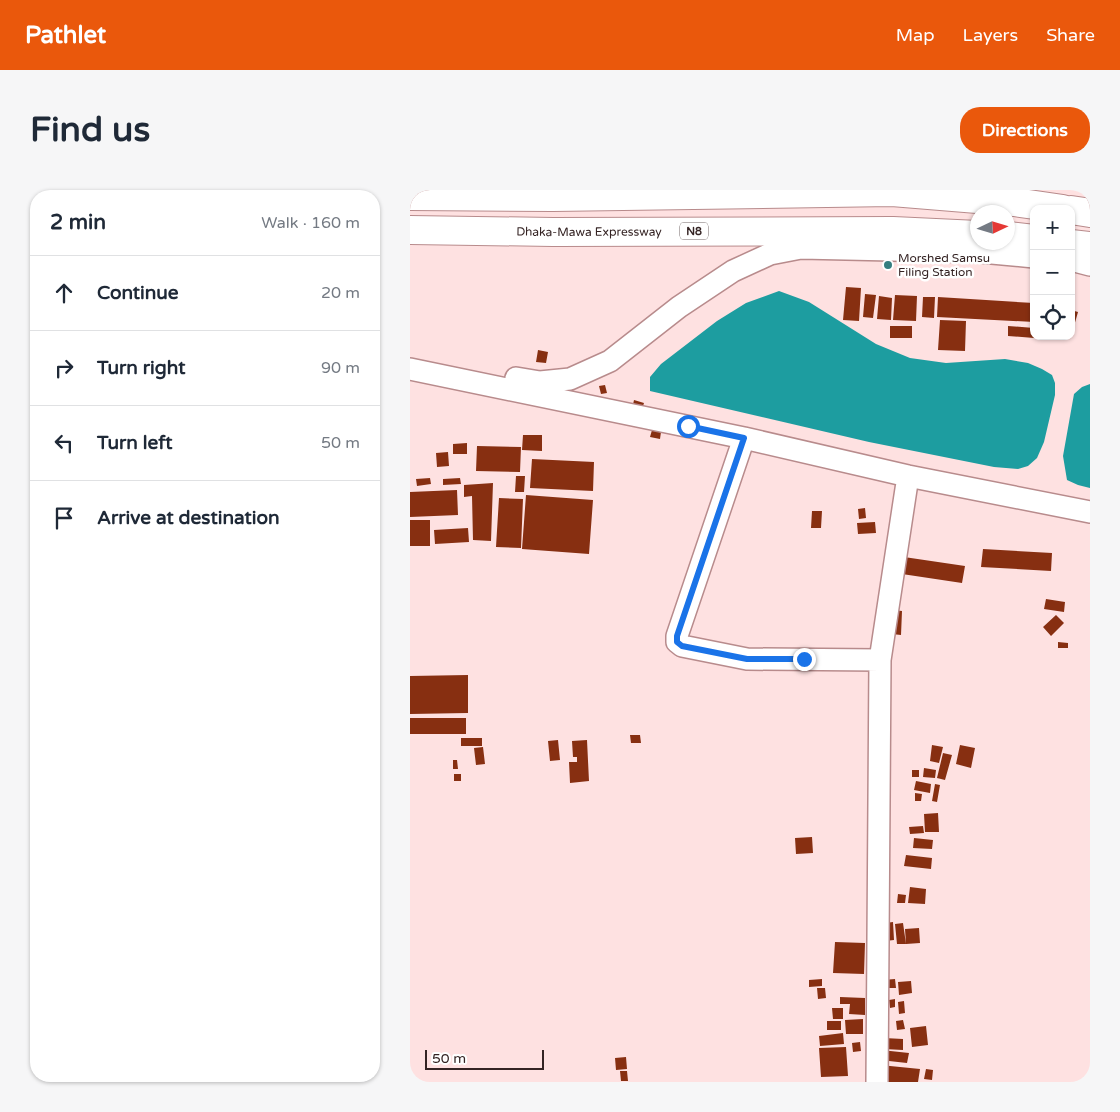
<!DOCTYPE html>
<html lang="en">
<head>
<meta charset="utf-8">
<style>
  :root { --surface:#fff; --page:#f6f6f7; --text:#1f2937; --muted:#747a83; --line:#e0e1e3; --accent:#ea580c }
  body { margin:0; font-family:"Varela Round",sans-serif; background:var(--page); color:var(--text) }
  .controls { position:absolute; right:15px; top:15px; display:grid; overflow:hidden; border-radius:10px; box-shadow:0 1px 4px #0004 }
  .controls button { width:45px; height:45px; display:grid; place-items:center; padding:0; border:0; border-bottom:1px solid var(--line); background:var(--surface); color:var(--text); font:25px sans-serif }
  .compass { position:absolute; left:560px; top:15px; width:45px; height:45px; border-radius:50%; background:var(--surface); box-shadow:0 1px 4px #0004; rotate:86deg }
  .scale { position:absolute; left:15px; bottom:12px; width:119px; box-sizing:border-box; padding-left:5px; border:2px solid #342323; border-top:0; font-size:14px; line-height:18px; white-space:nowrap; color:#342323; -webkit-text-stroke:4px #fff; paint-order:stroke }
  .stop { position:absolute; width:15px; height:15px; margin:-11px; border:4px solid #1a73e8; border-radius:50%; background:#fff }
  .stop.end { background:#1a73e8; border-color:#fff; box-shadow:0 1px 5px #0008 }
  .list { margin:0; padding:0; list-style:none }
  h2 { display:flex; justify-content:space-between; align-items:center; height:65px; margin:0; padding:0 20px; font-size:21px }
  h2 small { font-size:16px; font-weight:400; color:var(--muted) }
  .list li { display:grid; grid-template-columns:32px 1fr auto; gap:15px; align-items:center; box-sizing:border-box; height:75px; padding:0 20px; border-top:1px solid var(--line) }
  .list b { display:block; font-size:19px; white-space:nowrap }
  .list em { font-size:16px; font-style:normal; color:var(--muted) }
  .icon { flex:none; width:28px; height:28px; fill:none; stroke:currentColor; stroke-width:2; stroke-linecap:round; stroke-linejoin:round }
  .map { position:relative; flex:none; width:680px; height:892px; overflow:hidden; border-radius:20px }
  header { display:flex; align-items:center; gap:30px; box-sizing:border-box; height:70px; padding:0 25px; background:var(--accent); color:#fff }
  header strong { font-size:24px }
  nav { display:flex; gap:28px; margin-inline-start:auto; font-size:18px }
  .intro { display:flex; align-items:center; justify-content:space-between; box-sizing:border-box; height:120px; padding:0 30px }
  h1 { margin:0; font-size:35px }
  .button { padding:12px 22px; border-radius:20px; background:var(--accent); color:#fff; font-size:18px; font-weight:700 }
  main { display:flex; gap:30px; padding:0 30px }
  aside { flex:1; background:var(--surface); border-radius:20px; box-shadow:0 1px 4px #0004 }
  .map>svg:first-child { display:block }
</style>
</head>
<body>
<header>
<strong>Pathlet</strong>
<nav><a>Map</a><a>Layers</a><a>Share</a></nav>
</header>
<div class="intro"><h1>Find us</h1><a class="button">Directions</a></div>
<main>
<aside>
<h2>2 min<small>Walk · 160 m</small></h2>
<ul class="list">
<li><svg class="icon" aria-label="ahead" viewBox="0 0 24 24"><path d="M12 20V5M6 11l6-6 6 6"/></svg><div><b>Continue</b></div><em>20 m</em></li>
<li><svg class="icon" aria-label="right" viewBox="0 0 24 24"><path d="M7 20v-9h11M14 6l5 5-5 5"/></svg><div><b>Turn right</b></div><em>90 m</em></li>
<li><svg class="icon" aria-label="left" viewBox="0 0 24 24"><path d="M17 20v-9H6M10 6l-5 5 5 5"/></svg><div><b>Turn left</b></div><em>50 m</em></li>
<li><svg class="icon" aria-label="arrive" viewBox="0 0 24 24"><path d="M6 21V4h12l-3 4 3 4H6"/></svg><div><b>Arrive at destination</b></div></li>
</ul>
</aside>
<div class="map">
<svg width="680" height="892" viewBox="0 0 680 892">
  <rect width="100%" height="100%" fill="#fee1e1"/>
  <path fill="#1d9da0" d="M 369,101 L 399,112 L 466,154 L 500,168 L 536,173 L 595,169 L 618,173 L 632,179 L 642,185 L 645,193 L 645,205 L 634,252 L 627,268 L 618,276 L 608,279 L 584,277 L 459,252 L 240,201 L 240,187 L 251,174 L 307,131 L 336,113 Z
    M 680,194 L 680,298 L 668,295 L 657,290 L 653,266 L 664,204 L 672,197 Z"/>
  <path fill="#872f11" d="M 436,97 L 451,98 L 449,131 L 433,130 Z
    M 455,104 L 466,105 L 463,128 L 453,127 Z
    M 485,105 L 507,106 L 506,131 L 483,130 Z
    M 469,106 L 482,108 L 481,130 L 467,129 Z
    M 513,107 L 525,107 L 524,128 L 512,127 Z
    M 528,107 L 624,113 L 624,132 L 527,127 Z
    M 661,120 L 668,122 L 664,136 L 661,135 Z
    M 530,130 L 556,131 L 555,161 L 528,160 Z
    M 480,136 L 502,136 L 502,148 L 480,148 Z
    M 598,136 L 624,138 L 624,148 L 598,146 Z
    M 128,160 L 138,162 L 136,173 L 126,172 Z
    M 195,195 L 197,203 L 191,204 L 189,196 Z
    M 224,210 L 234,213 L 231,222 L 222,219 Z
    M 242,240 L 251,242 L 250,249 L 240,247 Z
    M 113,245 L 132,245 L 132,261 L 112,260 Z
    M 57,253 L 57,264 L 43,264 L 43,254 Z
    M 67,256 L 111,257 L 110,282 L 66,281 Z
    M 38,262 L 39,276 L 27,277 L 26,263 Z
    M 122,269 L 184,272 L 183,301 L 120,298 Z
    M 106,286 L 115,286 L 114,302 L 105,302 Z
    M 20,288 L 21,294 L 7,296 L 6,289 Z
    M 50,288 L 51,294 L 33,295 L 33,289 Z
    M 83,293 L 81,351 L 63,350 L 62,306 L 54,307 L 54,295 Z
    M 47,300 L 48,325 L 0,327 L 0,302 Z
    M 116,305 L 183,310 L 179,364 L 112,359 Z
    M 89,308 L 113,309 L 111,358 L 86,357 Z
    M 455,318 L 456,328 L 449,329 L 448,319 Z
    M 402,321 L 412,321 L 411,338 L 401,338 Z
    M 0,330 L 20,330 L 20,356 L 0,356 Z
    M 465,332 L 466,343 L 448,344 L 447,333 Z
    M 58,338 L 59,352 L 25,354 L 24,340 Z
    M 573,359 L 642,363 L 641,381 L 571,377 Z
    M 494,367 L 555,376 L 552,393 L 492,384 Z
    M 636,409 L 655,412 L 654,422 L 634,419 Z
    M 483,420 L 492,421 L 491,445 L 482,444 Z
    M 646,425 L 654,433 L 641,446 L 633,437 Z
    M 648,452 L 658,453 L 658,458 L 648,458 Z
    M 58,485 L 58,523 L 0,524 L 0,486 Z
    M 0,528 L 56,528 L 56,544 L 0,544 Z
    M 220,545 L 230,545 L 231,553 L 221,553 Z
    M 51,548 L 72,548 L 72,556 L 51,556 Z
    M 148,550 L 150,570 L 140,571 L 138,551 Z
    M 177,550 L 179,591 L 160,593 L 159,572 L 167,572 L 167,567 L 163,567 L 162,551 Z
    M 522,555 L 533,557 L 529,573 L 520,571 Z
    M 550,555 L 565,558 L 561,578 L 546,574 Z
    M 73,557 L 75,574 L 66,575 L 64,558 Z
    M 533,563 L 542,565 L 535,590 L 527,588 Z
    M 43,570 L 47,570 L 48,579 L 43,579 Z
    M 514,578 L 526,580 L 525,588 L 513,587 Z
    M 502,580 L 509,580 L 509,587 L 502,587 Z
    M 44,584 L 51,584 L 51,591 L 44,591 Z
    M 506,591 L 521,594 L 520,603 L 504,600 Z
    M 525,594 L 530,595 L 527,612 L 522,611 Z
    M 505,603 L 512,604 L 511,611 L 505,611 Z
    M 528,623 L 529,642 L 515,642 L 514,624 Z
    M 513,636 L 514,643 L 500,644 L 499,637 Z
    M 402,647 L 403,663 L 386,664 L 385,648 Z
    M 504,648 L 523,650 L 522,659 L 503,658 Z
    M 496,665 L 522,668 L 521,679 L 494,676 Z
    M 500,697 L 516,699 L 515,714 L 498,713 Z
    M 488,704 L 496,705 L 495,713 L 487,713 Z
    M 483,732 L 484,750 L 475,751 L 475,733 Z
    M 493,733 L 496,754 L 487,754 L 485,734 Z
    M 509,738 L 510,753 L 496,754 L 495,739 Z
    M 425,752 L 455,753 L 454,784 L 423,783 Z
    M 412,789 L 412,796 L 399,797 L 399,790 Z
    M 485,789 L 486,798 L 474,798 L 473,790 Z
    M 501,791 L 502,803 L 489,805 L 488,792 Z
    M 407,798 L 415,798 L 416,808 L 408,809 Z
    M 430,807 L 455,808 L 455,825 L 439,824 L 440,814 L 430,814 Z
    M 485,809 L 485,817 L 480,818 L 479,810 Z
    M 494,811 L 495,823 L 489,824 L 488,812 Z
    M 422,818 L 433,818 L 433,829 L 423,829 Z
    M 453,829 L 453,844 L 436,844 L 435,830 Z
    M 493,830 L 495,839 L 487,840 L 486,831 Z
    M 417,831 L 431,831 L 431,840 L 417,840 Z
    M 516,836 L 518,855 L 502,857 L 500,838 Z
    M 433,843 L 434,854 L 410,856 L 409,846 Z
    M 474,848 L 493,849 L 493,860 L 474,859 Z
    M 450,852 L 451,861 L 443,862 L 442,853 Z
    M 436,857 L 438,886 L 411,887 L 409,858 Z
    M 471,860 L 499,863 L 497,873 L 470,870 Z
    M 216,867 L 217,879 L 206,880 L 205,868 Z
    M 470,875 L 510,879 L 508,892 L 468,892 Z
    M 516,879 L 523,880 L 522,890 L 514,889 Z
    M 210,881 L 217,881 L 218,891 L 211,891 Z"/>
  <g fill="none" stroke-linecap="round" stroke-linejoin="round">
    <g stroke="#b88b8c" stroke-width="24">
      <path id="minor" d="M 661,70 L 680,75
        M 0,179 L 334,248 L 498,286 L 680,322
        M 106,188 L 130,192 L 160,189 L 200,171 L 269,117 L 323,81 L 360,64 L 391,58 L 571,62 L 624,67
        M 334,248 L 267,446 L 267,452 L 272,456 L 337,469 L 470,470 L 498,286
        M 467,892 L 470,470"/>
    </g>
    <g stroke="#b88b8c" stroke-width="30">
      <g id="highway">
        <path d="M 0,6 L 143,7 L 482,2 L 604,12 L 653,19"/>
        <path d="M 661,20 L 680,23"/>
        <path id="s1" d="M 0,40 L 143,42 L 483,41 L 568,45"/>
        <path d="M 598,46 L 624,49"/>
        <path d="M 661,54 L 680,56"/>
      </g>
    </g>
    <use href="#minor" stroke="#fff" stroke-width="21"/>
    <use href="#highway" stroke="#fff" stroke-width="28"/>
  </g>
  <g fill="none" stroke-linecap="round" stroke-linejoin="round">
    <path stroke="#1a73e8" stroke-width="6" d="M 278,236 L 334,248 L 267,446 L 267,452 L 272,456 L 337,469 L 394,469"/>
  </g>
  <circle fill="#357e80" stroke="#fff" stroke-width="2" cx="478" cy="75" r="5"/>
  <g text-anchor="middle" stroke-width="5" stroke-linejoin="round" paint-order="stroke">
    <rect fill="#fff" stroke="#716565" stroke-width="1" x="270" y="32.5" width="28" height="17" rx="4"/>
    <g font-size="11" font-weight="bold" fill="#342323">
      <text x="284" y="45">N8</text>
    </g>
    <g font-size="12" fill="#342323" stroke="#fff">
      <text dy="4" stroke="none"><textPath href="#s1" startOffset="179">Dhaka-Mawa Expressway</textPath></text>
    </g>
    <g font-size="12" fill="#342323" stroke="#fff" text-anchor="start">
      <text x="488" y="72">Morshed Samsu<tspan x="488" dy="14">Filing Station</tspan></text>
    </g>
  </g>
</svg>
<div class="controls">
<button>+</button>
<button>−</button>
<button><svg class="icon" aria-label="locate" viewBox="0 0 24 24"><circle cx="12" cy="12" r="6"/><path d="M12 2v4M12 18v4M2 12h4M18 12h4"/></svg></button>
</div>
<svg class="compass" viewBox="-18 -18 36 36"><path d="M0-13l5 13h-10z" fill="#e53935"/><path d="M0 13l5-13h-10z" fill="#747a83"/></svg>
<div class="scale">50 m</div>
<div class="stop" style="left:278px;top:236px"></div>
<div class="stop end" style="left:394px;top:469px"></div>
</div>
</main>
</body>
</html>
